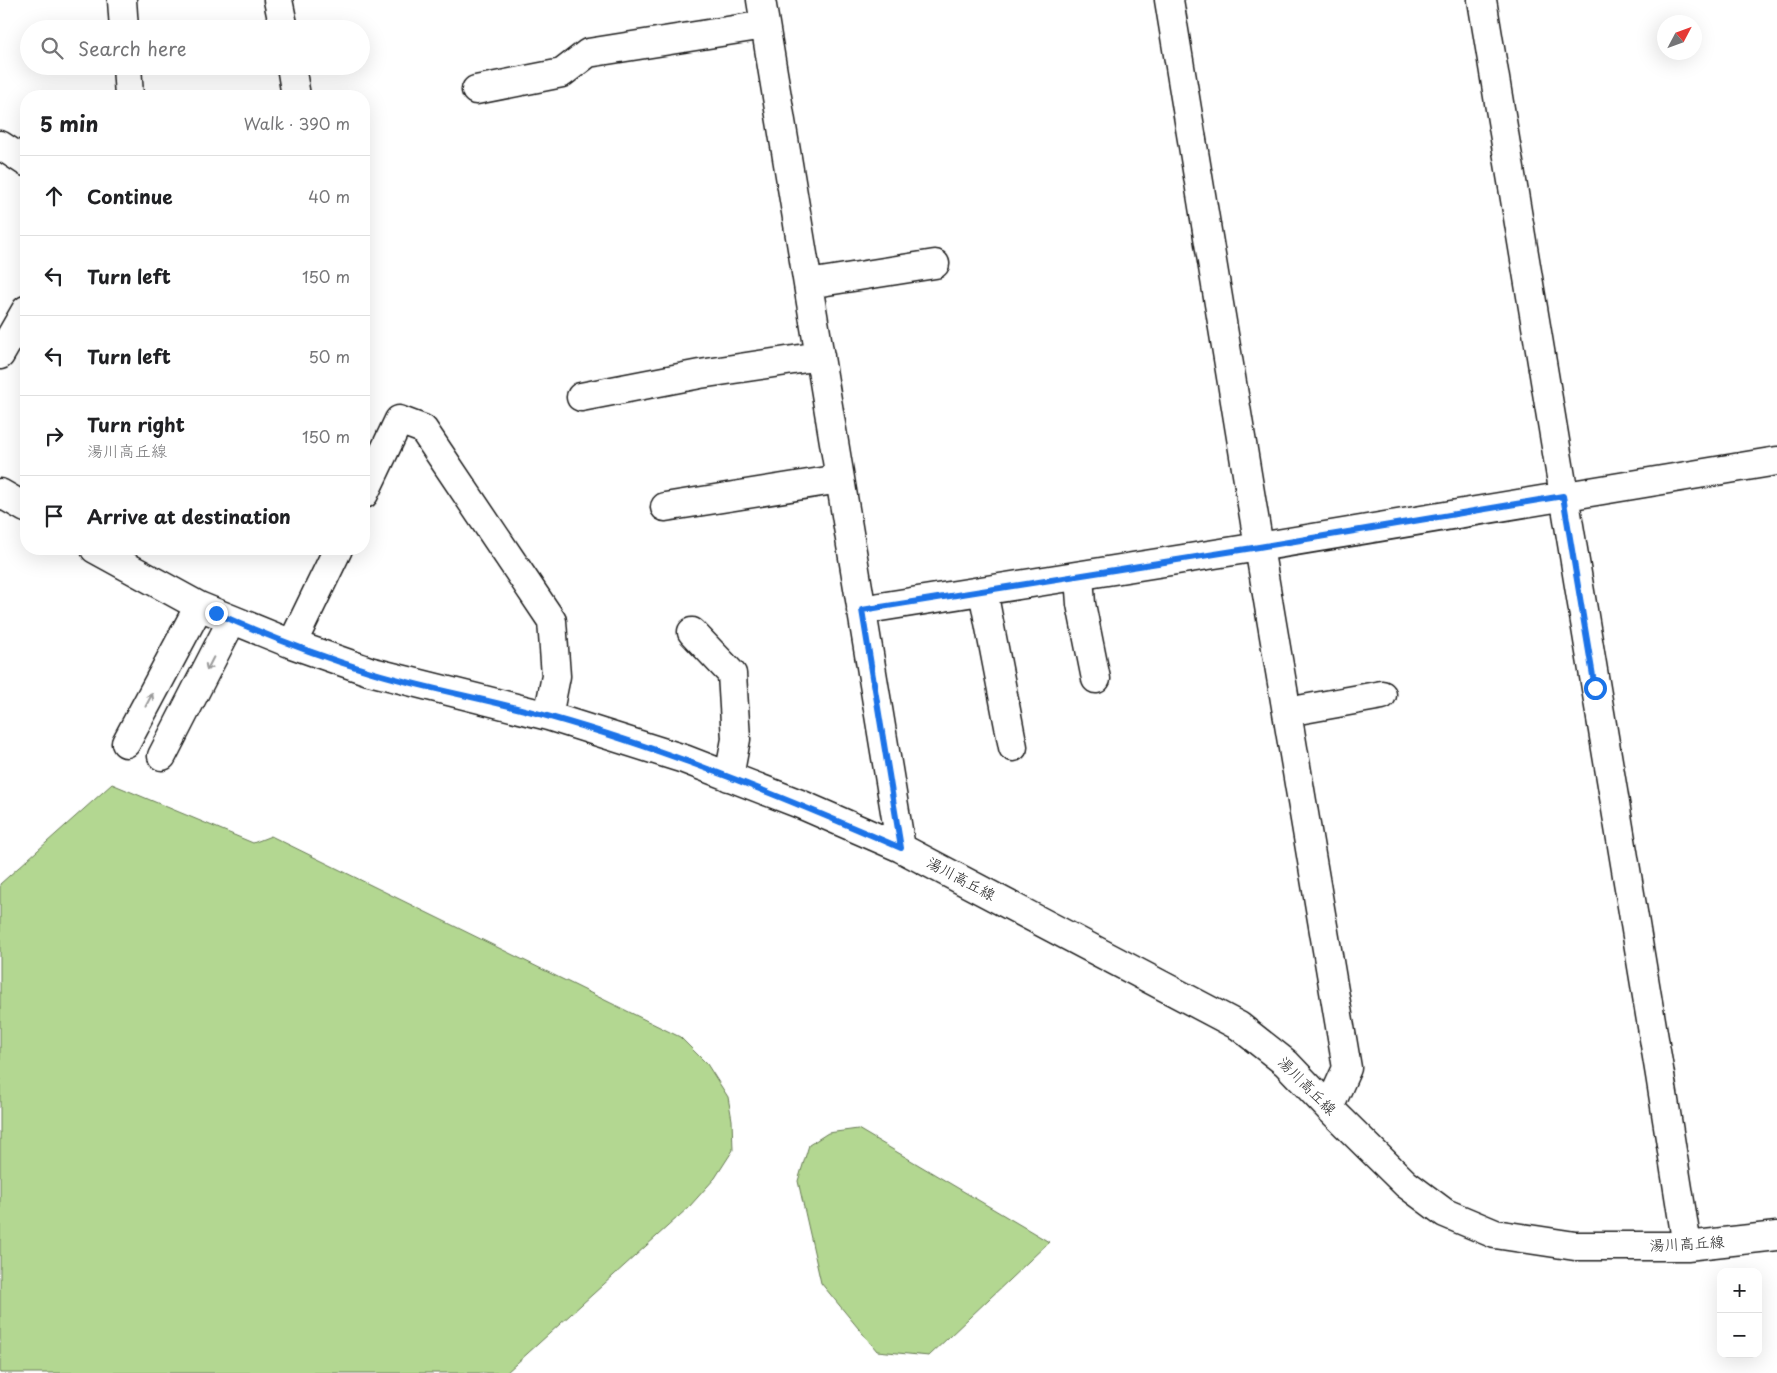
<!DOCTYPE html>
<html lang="en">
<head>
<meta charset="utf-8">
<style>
  :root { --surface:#fff; --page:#f2f2f2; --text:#202124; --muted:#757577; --line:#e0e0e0 }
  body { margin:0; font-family:"Playpen Sans","Klee One",sans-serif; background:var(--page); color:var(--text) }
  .controls { position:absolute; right:15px; bottom:15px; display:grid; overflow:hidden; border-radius:10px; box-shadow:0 5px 20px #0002 }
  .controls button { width:45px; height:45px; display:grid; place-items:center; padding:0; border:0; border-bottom:1px solid var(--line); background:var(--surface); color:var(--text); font:25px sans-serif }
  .compass { position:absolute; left:1657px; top:15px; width:45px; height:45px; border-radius:50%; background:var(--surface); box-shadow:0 5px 20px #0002; rotate:49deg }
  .stop { position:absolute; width:15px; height:15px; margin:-11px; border:4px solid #1a73e8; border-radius:50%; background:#fff }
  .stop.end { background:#1a73e8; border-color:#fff; box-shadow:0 1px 5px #0008 }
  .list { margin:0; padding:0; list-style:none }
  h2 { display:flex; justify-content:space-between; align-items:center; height:65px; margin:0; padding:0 20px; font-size:21px }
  h2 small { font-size:16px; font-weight:400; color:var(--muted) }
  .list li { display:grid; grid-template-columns:32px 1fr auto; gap:15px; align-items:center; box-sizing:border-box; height:80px; padding:0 20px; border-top:1px solid var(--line) }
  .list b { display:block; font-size:19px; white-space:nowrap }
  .list p { margin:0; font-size:16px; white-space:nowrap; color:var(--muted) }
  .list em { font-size:16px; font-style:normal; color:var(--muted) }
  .icon { flex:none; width:28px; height:28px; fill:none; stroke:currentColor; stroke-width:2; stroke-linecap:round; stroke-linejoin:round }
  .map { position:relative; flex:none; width:1777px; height:1373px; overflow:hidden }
  .search { position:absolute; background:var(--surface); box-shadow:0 5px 20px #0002; left:20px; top:20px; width:350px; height:55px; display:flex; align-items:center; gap:12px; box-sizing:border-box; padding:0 18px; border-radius:28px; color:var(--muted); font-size:19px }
  .panel { position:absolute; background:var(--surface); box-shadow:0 5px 20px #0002; left:20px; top:90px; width:350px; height:465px; border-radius:20px }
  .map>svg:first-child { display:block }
</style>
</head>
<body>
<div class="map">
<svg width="1777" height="1373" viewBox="0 0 1777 1373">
  <rect width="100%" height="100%" fill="#fff"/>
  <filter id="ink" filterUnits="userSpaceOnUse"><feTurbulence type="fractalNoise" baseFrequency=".02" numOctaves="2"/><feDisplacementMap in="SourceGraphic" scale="10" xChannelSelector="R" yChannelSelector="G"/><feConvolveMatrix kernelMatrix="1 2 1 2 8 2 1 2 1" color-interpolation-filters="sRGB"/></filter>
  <g filter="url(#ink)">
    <path fill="#b3d791" stroke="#687a56" d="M 112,784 L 253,843 L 271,836 L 680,1037 L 707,1064 L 728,1097 L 732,1120 L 733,1150 L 715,1178 L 689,1207 L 506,1373 L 0,1373 L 0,884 Z
      M 858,1129 L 1049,1242 L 929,1356 L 877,1351 L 821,1283 L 798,1181 L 809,1145 L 828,1133 Z"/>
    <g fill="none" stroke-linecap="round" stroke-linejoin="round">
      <g stroke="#1c1c1c" stroke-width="31">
        <path id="minor" d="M 122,0 L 124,29
          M 278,0 L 284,29
          M 761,0 L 901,848
          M 1169,0 L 1259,547 L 1347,1068 L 1329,1108
          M 1482,0 L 1660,1075 L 1687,1246
          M 127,66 L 129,96
          M 291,66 L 296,96
          M 476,90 L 562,73 L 588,53 L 765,25
          M 0,145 L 26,162
          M 808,284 L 935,264
          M 0,355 L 26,310
          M 581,397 L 700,374 L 820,356
          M 0,493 L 26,508
          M 364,494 L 399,420 L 423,429 L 552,621 L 556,676 L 548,716
          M 665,507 L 840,479
          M 95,549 L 199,606 L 292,644 L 369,671 L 548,716 L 684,759 L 800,804 L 901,848 L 1239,1026 L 1286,1063 L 1329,1108 L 1406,1184 L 1445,1213 L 1495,1234 L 1575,1246 L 1687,1246 L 1777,1236
          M 1079,576 L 1081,604 L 1096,679
          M 983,591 L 1013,747
          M 861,610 L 1259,547 L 1777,461
          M 692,632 L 732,674 L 736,739 L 729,777
          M 292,644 L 338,549
          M 1287,712 L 1382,695
          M 126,743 L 199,606
          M 162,756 L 232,620"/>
      </g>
      <use href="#minor" stroke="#fff" stroke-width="28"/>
    </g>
    <defs><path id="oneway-shaft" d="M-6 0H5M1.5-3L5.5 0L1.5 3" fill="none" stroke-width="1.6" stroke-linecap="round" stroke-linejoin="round" transform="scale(1.25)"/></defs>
    <g stroke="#999">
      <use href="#oneway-shaft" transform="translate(210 664) rotate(117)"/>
      <use href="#oneway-shaft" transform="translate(149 700) rotate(-62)"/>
    </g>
  </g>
  <g fill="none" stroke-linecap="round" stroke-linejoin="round" filter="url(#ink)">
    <path stroke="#1a73e8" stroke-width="6" d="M 216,613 C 265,635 316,655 368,671 C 426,689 488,699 547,716 C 669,750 785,798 901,848 L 862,610 L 1259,547 L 1563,496 L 1595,688"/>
  </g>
  <g text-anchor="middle" stroke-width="4.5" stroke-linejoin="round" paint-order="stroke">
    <g font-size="15" fill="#1c1c1c" stroke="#fff">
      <text transform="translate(961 879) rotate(28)" y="5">湯川高丘線</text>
      <text transform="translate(1307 1086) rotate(45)" y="5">湯川高丘線</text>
      <text transform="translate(1687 1244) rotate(-3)" y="5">湯川高丘線</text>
    </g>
  </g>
</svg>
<div class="controls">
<button>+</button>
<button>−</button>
</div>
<svg class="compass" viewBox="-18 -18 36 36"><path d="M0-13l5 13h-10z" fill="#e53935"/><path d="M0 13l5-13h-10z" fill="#757577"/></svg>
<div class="stop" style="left:1595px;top:688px"></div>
<div class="stop end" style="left:216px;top:613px"></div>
<div class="search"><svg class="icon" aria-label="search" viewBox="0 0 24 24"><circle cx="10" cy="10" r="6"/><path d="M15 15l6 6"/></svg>Search here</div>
<section class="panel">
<h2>5 min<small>Walk · 390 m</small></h2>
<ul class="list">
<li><svg class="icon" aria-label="ahead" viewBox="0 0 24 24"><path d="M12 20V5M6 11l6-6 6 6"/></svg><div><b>Continue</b></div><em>40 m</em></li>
<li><svg class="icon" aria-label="left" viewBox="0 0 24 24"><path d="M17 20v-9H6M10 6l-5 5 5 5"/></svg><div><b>Turn left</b></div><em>150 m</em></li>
<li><svg class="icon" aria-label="left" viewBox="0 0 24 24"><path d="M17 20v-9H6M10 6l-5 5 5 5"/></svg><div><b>Turn left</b></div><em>50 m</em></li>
<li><svg class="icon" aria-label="right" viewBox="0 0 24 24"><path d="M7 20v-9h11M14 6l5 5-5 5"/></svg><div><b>Turn right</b><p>湯川高丘線</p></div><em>150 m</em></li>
<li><svg class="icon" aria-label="arrive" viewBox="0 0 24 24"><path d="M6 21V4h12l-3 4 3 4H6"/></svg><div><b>Arrive at destination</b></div></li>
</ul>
</section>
</div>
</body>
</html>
